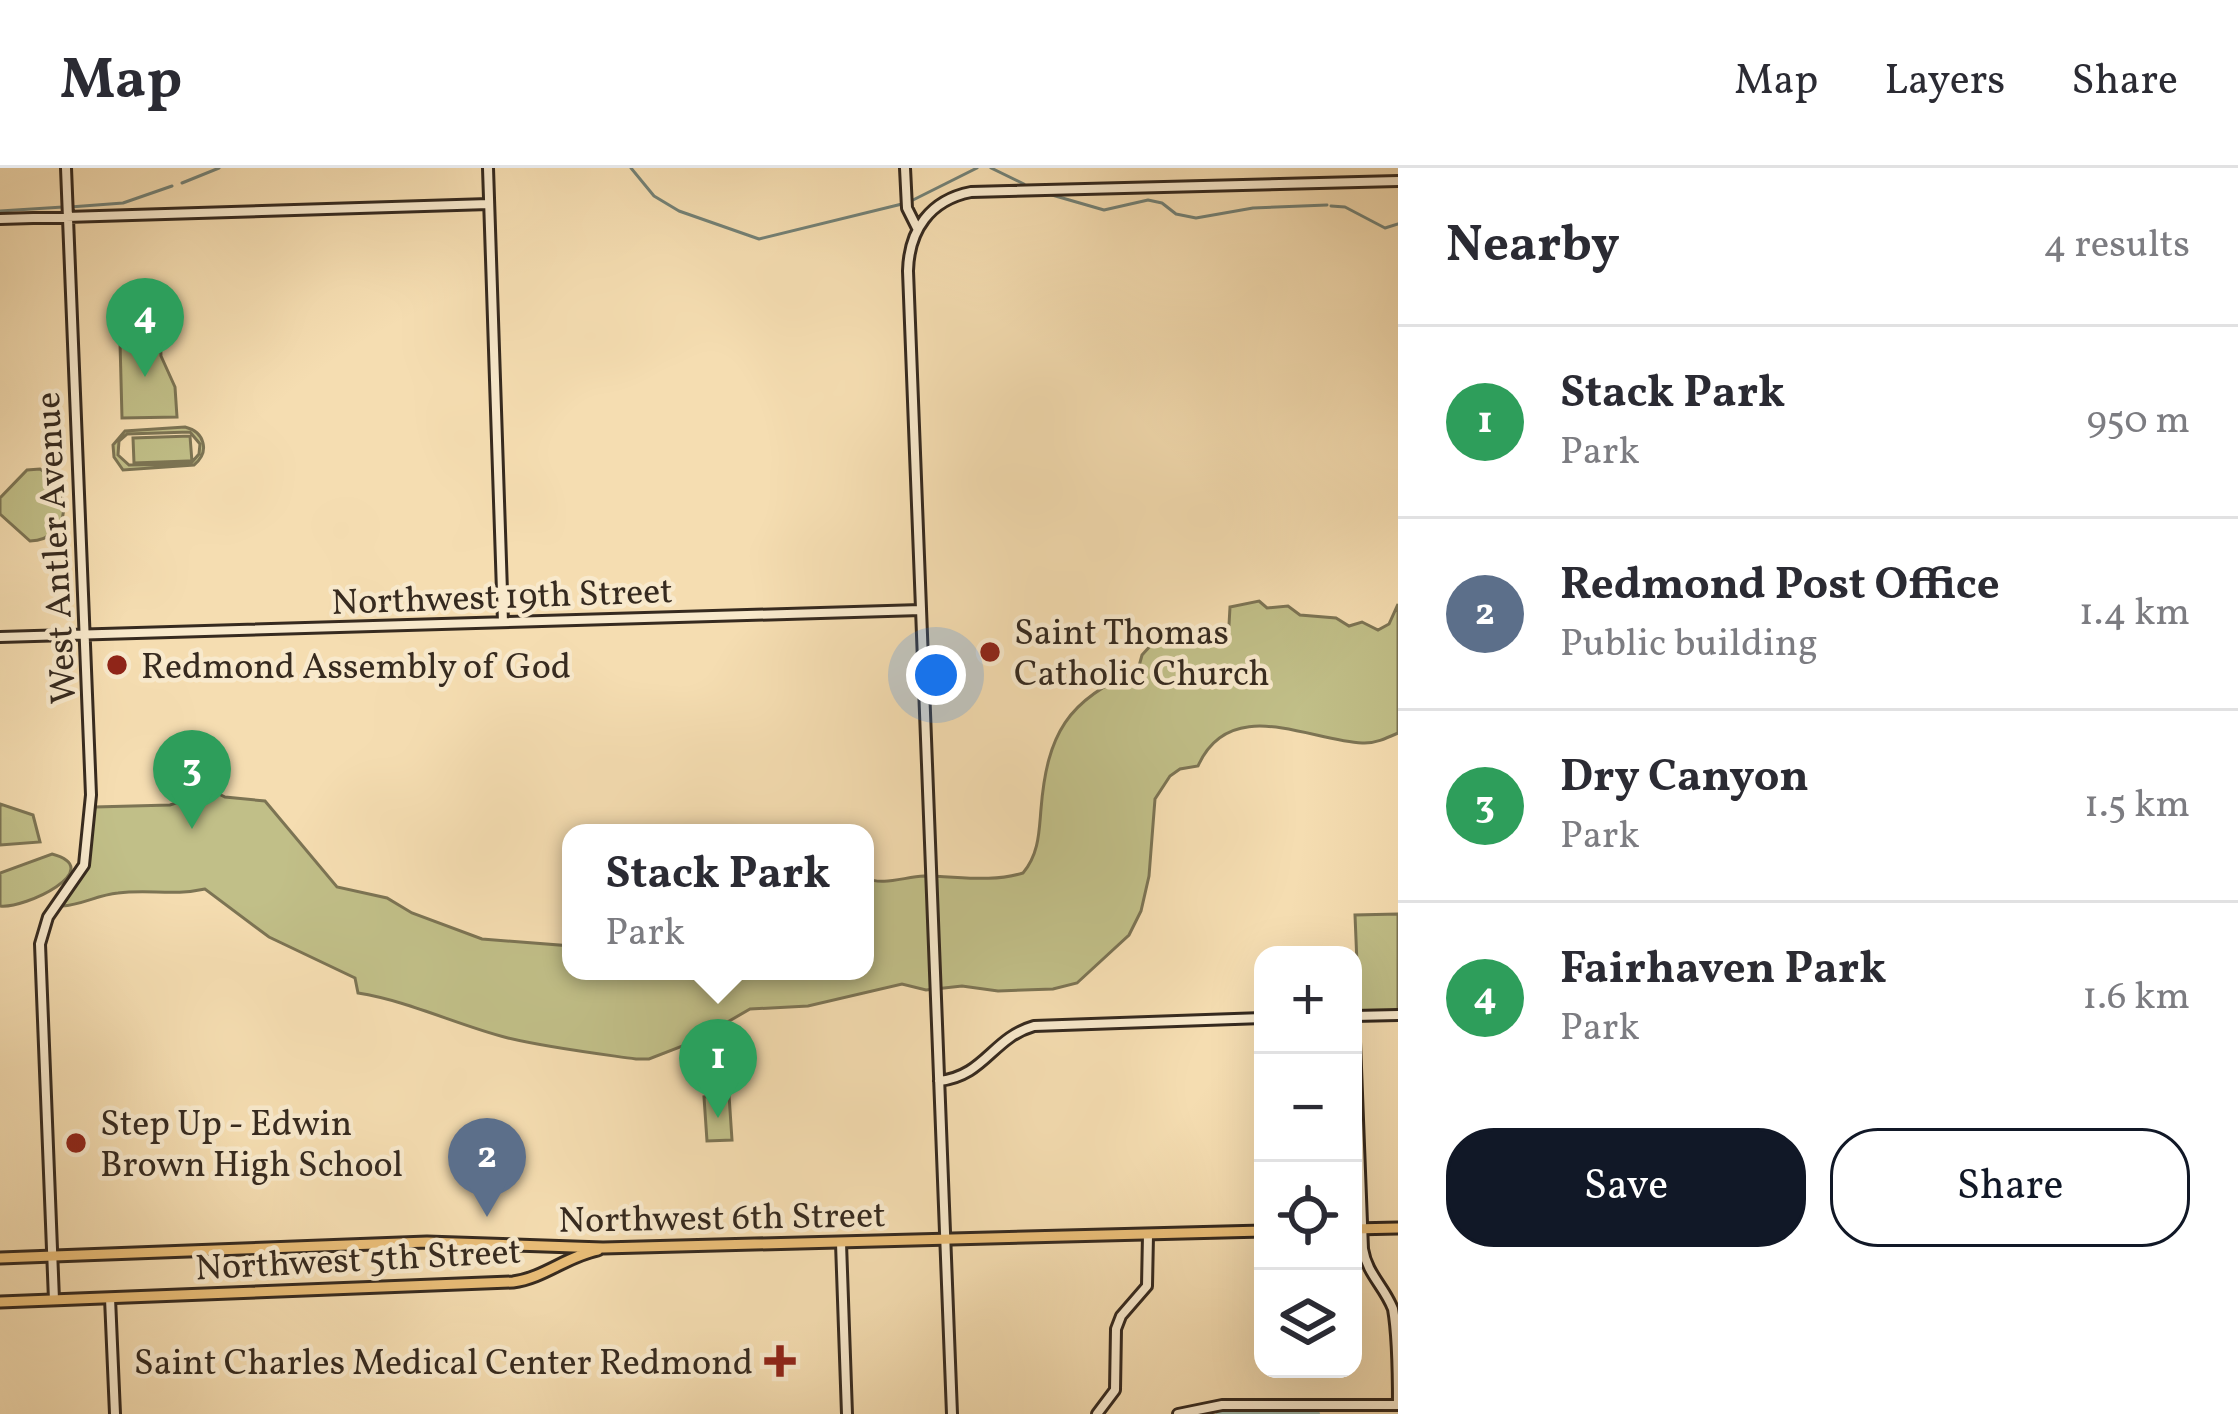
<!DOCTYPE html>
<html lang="en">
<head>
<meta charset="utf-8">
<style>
  :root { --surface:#fff; --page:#f2f2f3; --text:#2b2b33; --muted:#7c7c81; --line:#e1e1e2; --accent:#111827 }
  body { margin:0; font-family:Vollkorn,serif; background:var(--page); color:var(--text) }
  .controls { position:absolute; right:36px; bottom:36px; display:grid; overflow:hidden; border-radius:24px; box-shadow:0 12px 48px #0002 }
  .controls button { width:108px; height:108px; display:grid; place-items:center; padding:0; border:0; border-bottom:3px solid var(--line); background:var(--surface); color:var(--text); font:60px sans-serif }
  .you { position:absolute; left:936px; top:507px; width:42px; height:42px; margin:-30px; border:9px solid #fff; border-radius:50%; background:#1a73e8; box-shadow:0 0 0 18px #1a73e833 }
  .badge { display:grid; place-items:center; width:78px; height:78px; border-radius:50%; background:var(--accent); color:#fff; font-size:39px; font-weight:700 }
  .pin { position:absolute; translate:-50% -99px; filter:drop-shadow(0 3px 6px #0008) }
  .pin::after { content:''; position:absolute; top:63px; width:42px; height:36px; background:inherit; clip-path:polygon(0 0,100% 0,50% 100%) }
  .popup { position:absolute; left:562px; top:656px; width:312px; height:156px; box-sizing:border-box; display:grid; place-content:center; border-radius:24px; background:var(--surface); filter:drop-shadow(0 3px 9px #0005); font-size:39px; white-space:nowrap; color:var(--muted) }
  .popup b { font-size:45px; color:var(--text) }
  .popup::after { content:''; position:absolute; left:50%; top:100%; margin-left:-24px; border:24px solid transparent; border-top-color:var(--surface) }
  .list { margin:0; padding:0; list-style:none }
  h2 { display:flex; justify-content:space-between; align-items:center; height:156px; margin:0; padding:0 48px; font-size:51px }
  h2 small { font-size:39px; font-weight:400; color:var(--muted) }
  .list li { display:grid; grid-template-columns:78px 1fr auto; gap:36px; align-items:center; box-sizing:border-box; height:192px; padding:0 48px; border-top:3px solid var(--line) }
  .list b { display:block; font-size:45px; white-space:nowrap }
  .list p { margin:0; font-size:39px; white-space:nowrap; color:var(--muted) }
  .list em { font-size:39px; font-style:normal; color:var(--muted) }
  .actions { display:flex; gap:24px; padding:36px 48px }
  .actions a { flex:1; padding:27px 0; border:3px solid var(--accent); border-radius:48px; text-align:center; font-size:42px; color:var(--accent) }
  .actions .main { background:var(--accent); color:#fff }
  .icon { flex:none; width:66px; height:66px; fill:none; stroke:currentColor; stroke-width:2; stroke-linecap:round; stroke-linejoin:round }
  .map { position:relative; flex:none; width:1398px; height:1246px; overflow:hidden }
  header { display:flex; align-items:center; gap:72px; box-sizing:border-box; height:168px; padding:0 60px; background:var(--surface); border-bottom:3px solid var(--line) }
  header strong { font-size:57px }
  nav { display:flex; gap:66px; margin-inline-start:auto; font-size:42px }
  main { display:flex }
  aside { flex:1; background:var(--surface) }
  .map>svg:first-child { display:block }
</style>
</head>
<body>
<header>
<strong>Map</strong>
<nav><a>Map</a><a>Layers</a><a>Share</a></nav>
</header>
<main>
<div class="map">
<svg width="1398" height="1246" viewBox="0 0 1398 1246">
  <rect width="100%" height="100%" fill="#f5ddb1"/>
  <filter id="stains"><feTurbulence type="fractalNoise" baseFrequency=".00167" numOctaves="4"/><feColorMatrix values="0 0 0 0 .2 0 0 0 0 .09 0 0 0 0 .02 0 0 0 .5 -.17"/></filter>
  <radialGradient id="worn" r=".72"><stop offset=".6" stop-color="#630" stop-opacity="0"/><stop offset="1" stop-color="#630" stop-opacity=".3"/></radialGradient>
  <path fill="#c1bf88" stroke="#7c7454" stroke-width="3" fill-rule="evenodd" d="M 155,158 L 160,158 L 161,188 L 175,219 L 177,249 L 122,250 L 120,174 L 154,174 Z
    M 185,259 C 205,264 210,284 194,297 L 123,302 L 114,289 L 113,277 L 125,263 ZM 190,264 L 200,276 L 199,286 L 192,294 L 190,268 L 133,270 L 134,295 L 191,293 L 188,296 L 129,297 L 118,287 L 119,273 L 127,266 Z
    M 40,301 C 73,320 73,371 30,373 L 0,346 L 0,330 L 27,302 Z
    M 1259,433 L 1267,440 L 1288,438 L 1300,447 L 1336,450 L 1349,458 L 1362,454 L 1378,462 L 1389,456 L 1398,436 L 1398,565 C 1387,570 1374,576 1362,575 C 1310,573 1230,526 1198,598 L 1180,601 L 1170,608 L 1155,631 L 1149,708 L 1141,743 L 1129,767 L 1077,815 L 1053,821 L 998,823 L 962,818 L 926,822 L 902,816 L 808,838 L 750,841 L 693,874 L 649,891 L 636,891 C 593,885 550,880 508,870 C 457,857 409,833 358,825 L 355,810 L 269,769 L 205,721 C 173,728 149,721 118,725 C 97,727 82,737 62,738 L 86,701 L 95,639 L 170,637 L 213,623 L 225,629 L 265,633 L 337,719 L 387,730 L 412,745 L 482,771 L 571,778 L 571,803 L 865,803 L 865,710 C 883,718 904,709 924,708 C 957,708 991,715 1023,705 C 1039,686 1039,664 1041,641 C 1047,567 1067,531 1138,502 L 1142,487 L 1152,476 L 1204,466 L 1229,457 L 1230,439 Z
    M 0,636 L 33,647 L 40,674 L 0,677 Z
    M 52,686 C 108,701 25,741 0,738 L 0,705 Z
    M 1398,746 L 1398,843 L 1359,844 L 1355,747 Z
    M 729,927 L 732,972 L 707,973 L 704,929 Z"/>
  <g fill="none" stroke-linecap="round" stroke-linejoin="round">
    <path stroke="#738176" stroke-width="3" d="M 631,0 L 654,28 L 679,43 L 759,71 L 902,36
      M 991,0 L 1024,16
      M 182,15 L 219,0
      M 1052,27 L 1104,42 L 1148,32 L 1162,35 L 1176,46 L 1196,50 L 1253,40 L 1327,37
      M 909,34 L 977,0
      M 1331,38 L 1345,39 L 1385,60 L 1398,56
      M 70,39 L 123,35 L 172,18
      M 0,43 L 63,39"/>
    <path stroke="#9cbbb0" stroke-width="6" d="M 1219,1246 L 1317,1246"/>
    <g stroke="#362a1f" stroke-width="14">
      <path id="secondary" d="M 488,0 L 503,454
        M 905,0 L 907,40 L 917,60
        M 0,51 L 489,36
        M 0,469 L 921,442
        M 1354,848 L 1398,847
        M 939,913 C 985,908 992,870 1034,858 L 1263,850
        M 841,1075 L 847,1246
        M 110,1130 L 115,1246
        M 54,1132 L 40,776 L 48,749 L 84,697 L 91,627 L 66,0
        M 952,1246 L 908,103 C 909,62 930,32 971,24 L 1398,13
        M 1097,1246 L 1115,1222 L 1116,1161 L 1121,1148 L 1147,1118 L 1148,1067
        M 1178,1246 L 1222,1237 L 1398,1237 C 1398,1207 1398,1169 1393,1141 C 1384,1118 1367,1106 1363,1081 L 1354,848"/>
    </g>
    <g stroke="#362a1f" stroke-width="15">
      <path id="primary" d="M 1353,1061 L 1398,1060
        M 0,1090 L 427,1074 L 603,1080 L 1263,1063
        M 0,1134 L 513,1114 C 544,1110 567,1088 598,1082"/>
    </g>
    <use href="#secondary" stroke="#f8e9cc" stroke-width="8"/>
    <use href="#primary" stroke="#eabe78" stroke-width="9"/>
  </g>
  <g fill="#8f2418" stroke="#f8e9cc" stroke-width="4.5">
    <circle cx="990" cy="484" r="12"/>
    <circle cx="117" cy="497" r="12"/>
    <circle cx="76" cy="975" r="12"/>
    <path d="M774 1175h12v12h12v12h-12v12h-12v-12h-12v-12h12z"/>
  </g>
  <g text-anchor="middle" stroke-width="9" stroke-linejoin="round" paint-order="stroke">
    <g font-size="36" fill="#362a1f" stroke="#f8e9cc">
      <text transform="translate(54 380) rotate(-93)" y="13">West Antler Avenue</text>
      <text transform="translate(502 427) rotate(-2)" y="13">Northwest 19th Street</text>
      <text transform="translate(722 1048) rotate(-1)" y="13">Northwest 6th Street</text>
      <text transform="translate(358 1090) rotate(-3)" y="13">Northwest 5th Street</text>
    </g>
    <g font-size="36" fill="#362a1f" stroke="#f8e9cc" text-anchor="start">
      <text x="1014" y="476">Saint Thomas<tspan x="1014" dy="41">Catholic Church</tspan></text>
      <text x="141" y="510">Redmond Assembly of God</text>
      <text x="100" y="967">Step Up - Edwin<tspan x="100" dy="41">Brown High School</tspan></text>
      <text x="753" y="1206" text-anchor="end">Saint Charles Medical Center Redmond</text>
    </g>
  </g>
  <rect width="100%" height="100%" filter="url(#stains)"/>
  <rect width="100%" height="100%" fill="url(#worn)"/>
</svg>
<div class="controls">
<button>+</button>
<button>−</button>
<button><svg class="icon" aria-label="locate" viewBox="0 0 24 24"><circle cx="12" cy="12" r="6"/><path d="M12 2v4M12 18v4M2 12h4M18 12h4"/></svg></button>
<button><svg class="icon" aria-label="layers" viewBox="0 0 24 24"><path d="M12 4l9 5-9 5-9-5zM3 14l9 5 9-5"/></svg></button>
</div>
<div class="you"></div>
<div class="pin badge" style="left:718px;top:950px;background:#2e9e5b">1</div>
<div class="popup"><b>Stack Park</b>Park</div>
<div class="pin badge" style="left:487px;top:1049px;background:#5c6f8a">2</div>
<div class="pin badge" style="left:192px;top:661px;background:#2e9e5b">3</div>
<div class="pin badge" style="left:145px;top:209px;background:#2e9e5b">4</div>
</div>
<aside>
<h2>Nearby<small>4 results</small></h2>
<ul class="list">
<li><span class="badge" style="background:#2e9e5b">1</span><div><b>Stack Park</b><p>Park</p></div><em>950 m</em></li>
<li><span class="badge" style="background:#5c6f8a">2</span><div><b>Redmond Post Office</b><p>Public building</p></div><em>1.4 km</em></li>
<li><span class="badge" style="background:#2e9e5b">3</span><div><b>Dry Canyon</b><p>Park</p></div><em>1.5 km</em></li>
<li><span class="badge" style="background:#2e9e5b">4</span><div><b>Fairhaven Park</b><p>Park</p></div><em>1.6 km</em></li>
</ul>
<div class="actions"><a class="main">Save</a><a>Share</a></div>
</aside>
</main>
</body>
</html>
